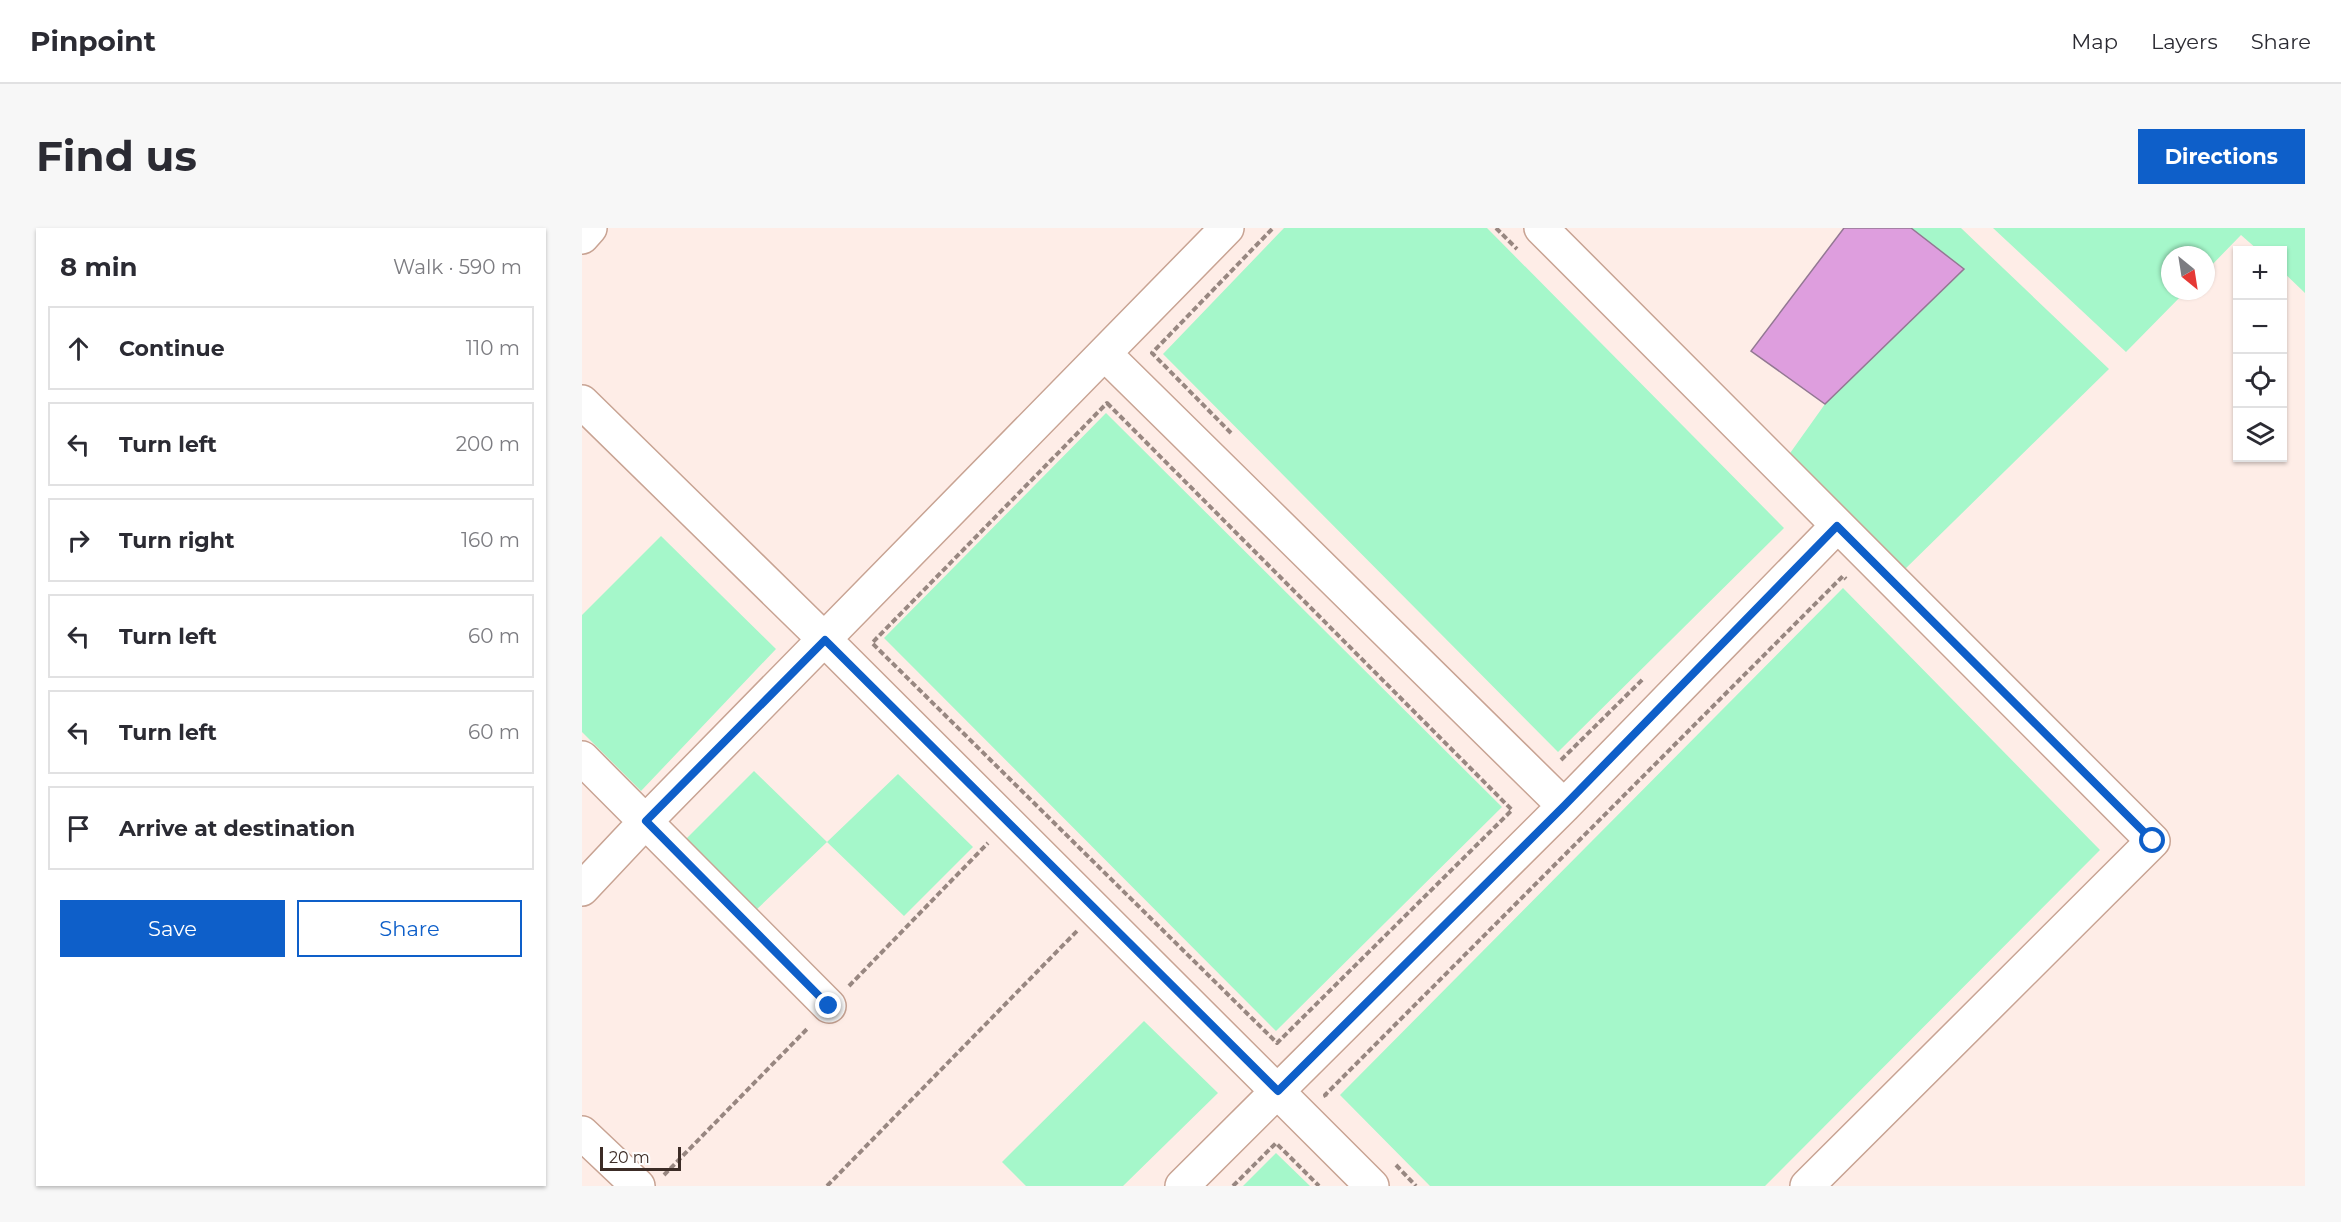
<!DOCTYPE html>
<html lang="en">
<head>
<meta charset="utf-8">
<style>
  :root { --surface:#fff; --page:#f7f7f7; --text:#2b2b33; --muted:#7c7c81; --line:#e1e1e2; --accent:#0e5fc9 }
  body { margin:0; font-family:Montserrat,sans-serif; background:var(--page); color:var(--text) }
  .controls { position:absolute; right:18px; top:18px; display:grid; overflow:hidden; border-radius:0px; box-shadow:0 2px 4px #0004 }
  .controls button { width:54px; height:54px; display:grid; place-items:center; padding:0; border:0; border-bottom:2px solid var(--line); background:var(--surface); color:var(--text); font:30px sans-serif }
  .compass { position:absolute; left:1579px; top:18px; width:54px; height:54px; border-radius:50%; background:var(--surface); box-shadow:0 2px 4px #0004; rotate:150deg }
  .scale { position:absolute; left:18px; bottom:15px; width:81px; box-sizing:border-box; padding-left:6px; border:3px solid #3c2c26; border-top:0; font-size:16px; line-height:21px; white-space:nowrap; color:#3c2c26; -webkit-text-stroke:4px #fefefe; paint-order:stroke }
  .stop { position:absolute; width:18px; height:18px; margin:-14px; border:4px solid #0e5fc9; border-radius:50%; background:#fff }
  .stop.end { background:#0e5fc9; border-color:#fff; box-shadow:0 2px 6px #0008 }
  .list { margin:0; padding:0; list-style:none }
  h2 { display:flex; justify-content:space-between; align-items:center; height:78px; margin:0; padding:0 24px; font-size:26px }
  h2 small { font-size:20px; font-weight:400; color:var(--muted) }
  .list li { display:grid; grid-template-columns:39px 1fr auto; gap:18px; align-items:center; box-sizing:border-box; height:84px; margin:0 12px 12px; padding:0 12px; border:2px solid var(--line); border-radius:0px }
  .list b { display:block; font-size:22px; white-space:nowrap }
  .list em { font-size:20px; font-style:normal; color:var(--muted) }
  .actions { display:flex; gap:12px; padding:18px 24px }
  .actions a { flex:1; padding:14px 0; border:2px solid var(--accent); border-radius:0px; text-align:center; font-size:21px; color:var(--accent) }
  .actions .main { background:var(--accent); color:#fff }
  .icon { flex:none; width:33px; height:33px; fill:none; stroke:currentColor; stroke-width:2; stroke-linecap:round; stroke-linejoin:round }
  .map { position:relative; flex:none; width:1723px; height:958px; overflow:hidden; border-radius:0px }
  header { display:flex; align-items:center; gap:36px; box-sizing:border-box; height:84px; padding:0 30px; background:var(--surface); border-bottom:2px solid var(--line) }
  header strong { font-size:28px }
  nav { display:flex; gap:33px; margin-inline-start:auto; font-size:21px }
  .intro { display:flex; align-items:center; justify-content:space-between; box-sizing:border-box; height:144px; padding:0 36px }
  h1 { margin:0; font-size:42px }
  .button { padding:15px 27px; border-radius:0px; background:var(--accent); color:#fff; font-size:21px; font-weight:700 }
  main { display:flex; gap:36px; padding:0 36px }
  aside { flex:1; background:var(--surface); border-radius:0px; box-shadow:0 2px 4px #0004 }
  .map>svg:first-child { display:block }
</style>
</head>
<body>
<header>
<strong>Pinpoint</strong>
<nav><a>Map</a><a>Layers</a><a>Share</a></nav>
</header>
<div class="intro"><h1>Find us</h1><a class="button">Directions</a></div>
<main>
<aside>
<h2>8 min<small>Walk · 590 m</small></h2>
<ul class="list">
<li><svg class="icon" aria-label="ahead" viewBox="0 0 24 24"><path d="M12 20V5M6 11l6-6 6 6"/></svg><div><b>Continue</b></div><em>110 m</em></li>
<li><svg class="icon" aria-label="left" viewBox="0 0 24 24"><path d="M17 20v-9H6M10 6l-5 5 5 5"/></svg><div><b>Turn left</b></div><em>200 m</em></li>
<li><svg class="icon" aria-label="right" viewBox="0 0 24 24"><path d="M7 20v-9h11M14 6l5 5-5 5"/></svg><div><b>Turn right</b></div><em>160 m</em></li>
<li><svg class="icon" aria-label="left" viewBox="0 0 24 24"><path d="M17 20v-9H6M10 6l-5 5 5 5"/></svg><div><b>Turn left</b></div><em>60 m</em></li>
<li><svg class="icon" aria-label="left" viewBox="0 0 24 24"><path d="M17 20v-9H6M10 6l-5 5 5 5"/></svg><div><b>Turn left</b></div><em>60 m</em></li>
<li><svg class="icon" aria-label="arrive" viewBox="0 0 24 24"><path d="M6 21V4h12l-3 4 3 4H6"/></svg><div><b>Arrive at destination</b></div></li>
</ul>
<div class="actions"><a class="main">Save</a><a>Share</a></div>
</aside>
<div class="map">
<svg width="1723" height="958" viewBox="0 0 1723 958">
  <rect width="100%" height="100%" fill="#feede7"/>
  <path fill="#a5f7ca" d="M 702,0 L 905,0 L 1202,300 L 976,524 L 581,126 Z
    M 1329,0 L 1379,0 L 1527,141 L 1319,345 L 1206,228 L 1243,176 L 1382,41 Z
    M 1411,0 L 1723,0 L 1723,65 L 1701,44 L 1700,22 L 1676,22 L 1659,7 L 1624,43 L 1624,27 L 1588,27 L 1588,63 L 1604,63 L 1544,124 Z
    M 524,185 L 920,579 L 694,803 L 302,410 Z
    M 79,308 L 194,421 L 59,563 L 0,504 L 0,387 Z
    M 1261,360 L 1518,622 L 1183,958 L 848,958 L 758,867 Z
    M 172,543 L 245,614 L 316,546 L 391,619 L 322,688 L 245,614 L 173,683 L 103,612 Z
    M 562,793 L 636,865 L 541,958 L 444,958 L 420,934 Z
    M 694,925 L 728,958 L 661,958 Z"/>
  <path fill="#de9ede" stroke="#937893" stroke-width="1.5" d="M 1262,0 L 1329,0 L 1382,41 L 1243,176 L 1169,123 Z"/>
  <g fill="none" stroke-linecap="round" stroke-linejoin="round">
    <g stroke="#c8a393" stroke-width="36">
      <path id="minor" d="M 959,0 L 1571,613 L 1225,958
        M 0,9 L 8,0
        M 523,126 L 982,578
        M 0,174 L 243,412 L 790,958
        M 0,530 L 247,778
        M 0,661 L 64,593 L 645,0
        M 0,905 L 56,958
        M 600,958 L 982,578 L 1255,298"/>
    </g>
    <path stroke="#988781" stroke-width="4" stroke-dasharray="6 3" stroke-linecap="butt" d="M 914,0 L 935,21
      M 525,175 L 930,582 L 695,815 L 290,415 Z
      M 649,205 L 570,125 L 691,0
      M 979,532 L 1061,451
      M 267,758 L 406,615
      M 744,869 L 743,867 L 1261,348 L 1264,351
      M 814,937 L 834,958
      M 82,947 L 226,800
      M 245,958 L 495,703
      M 651,958 L 694,915 L 737,958"/>
    <use href="#minor" stroke="#fff" stroke-width="33"/>
  </g>
  <g fill="none" stroke-linecap="round" stroke-linejoin="round">
    <path stroke="#0e5fc9" stroke-width="8" d="M 247,778 L 64,593 L 243,412 L 696,863 L 982,578 L 1255,298 L 1571,613"/>
  </g>
</svg>
<div class="controls">
<button>+</button>
<button>−</button>
<button><svg class="icon" aria-label="locate" viewBox="0 0 24 24"><circle cx="12" cy="12" r="6"/><path d="M12 2v4M12 18v4M2 12h4M18 12h4"/></svg></button>
<button><svg class="icon" aria-label="layers" viewBox="0 0 24 24"><path d="M12 4l9 5-9 5-9-5zM3 14l9 5 9-5"/></svg></button>
</div>
<svg class="compass" viewBox="-18 -18 36 36"><path d="M0-13l5 13h-10z" fill="#e53935"/><path d="M0 13l5-13h-10z" fill="#7c7c81"/></svg>
<div class="scale">20 m</div>
<div class="stop" style="left:1571px;top:613px"></div>
<div class="stop end" style="left:247px;top:778px"></div>
</div>
</main>
</body>
</html>
